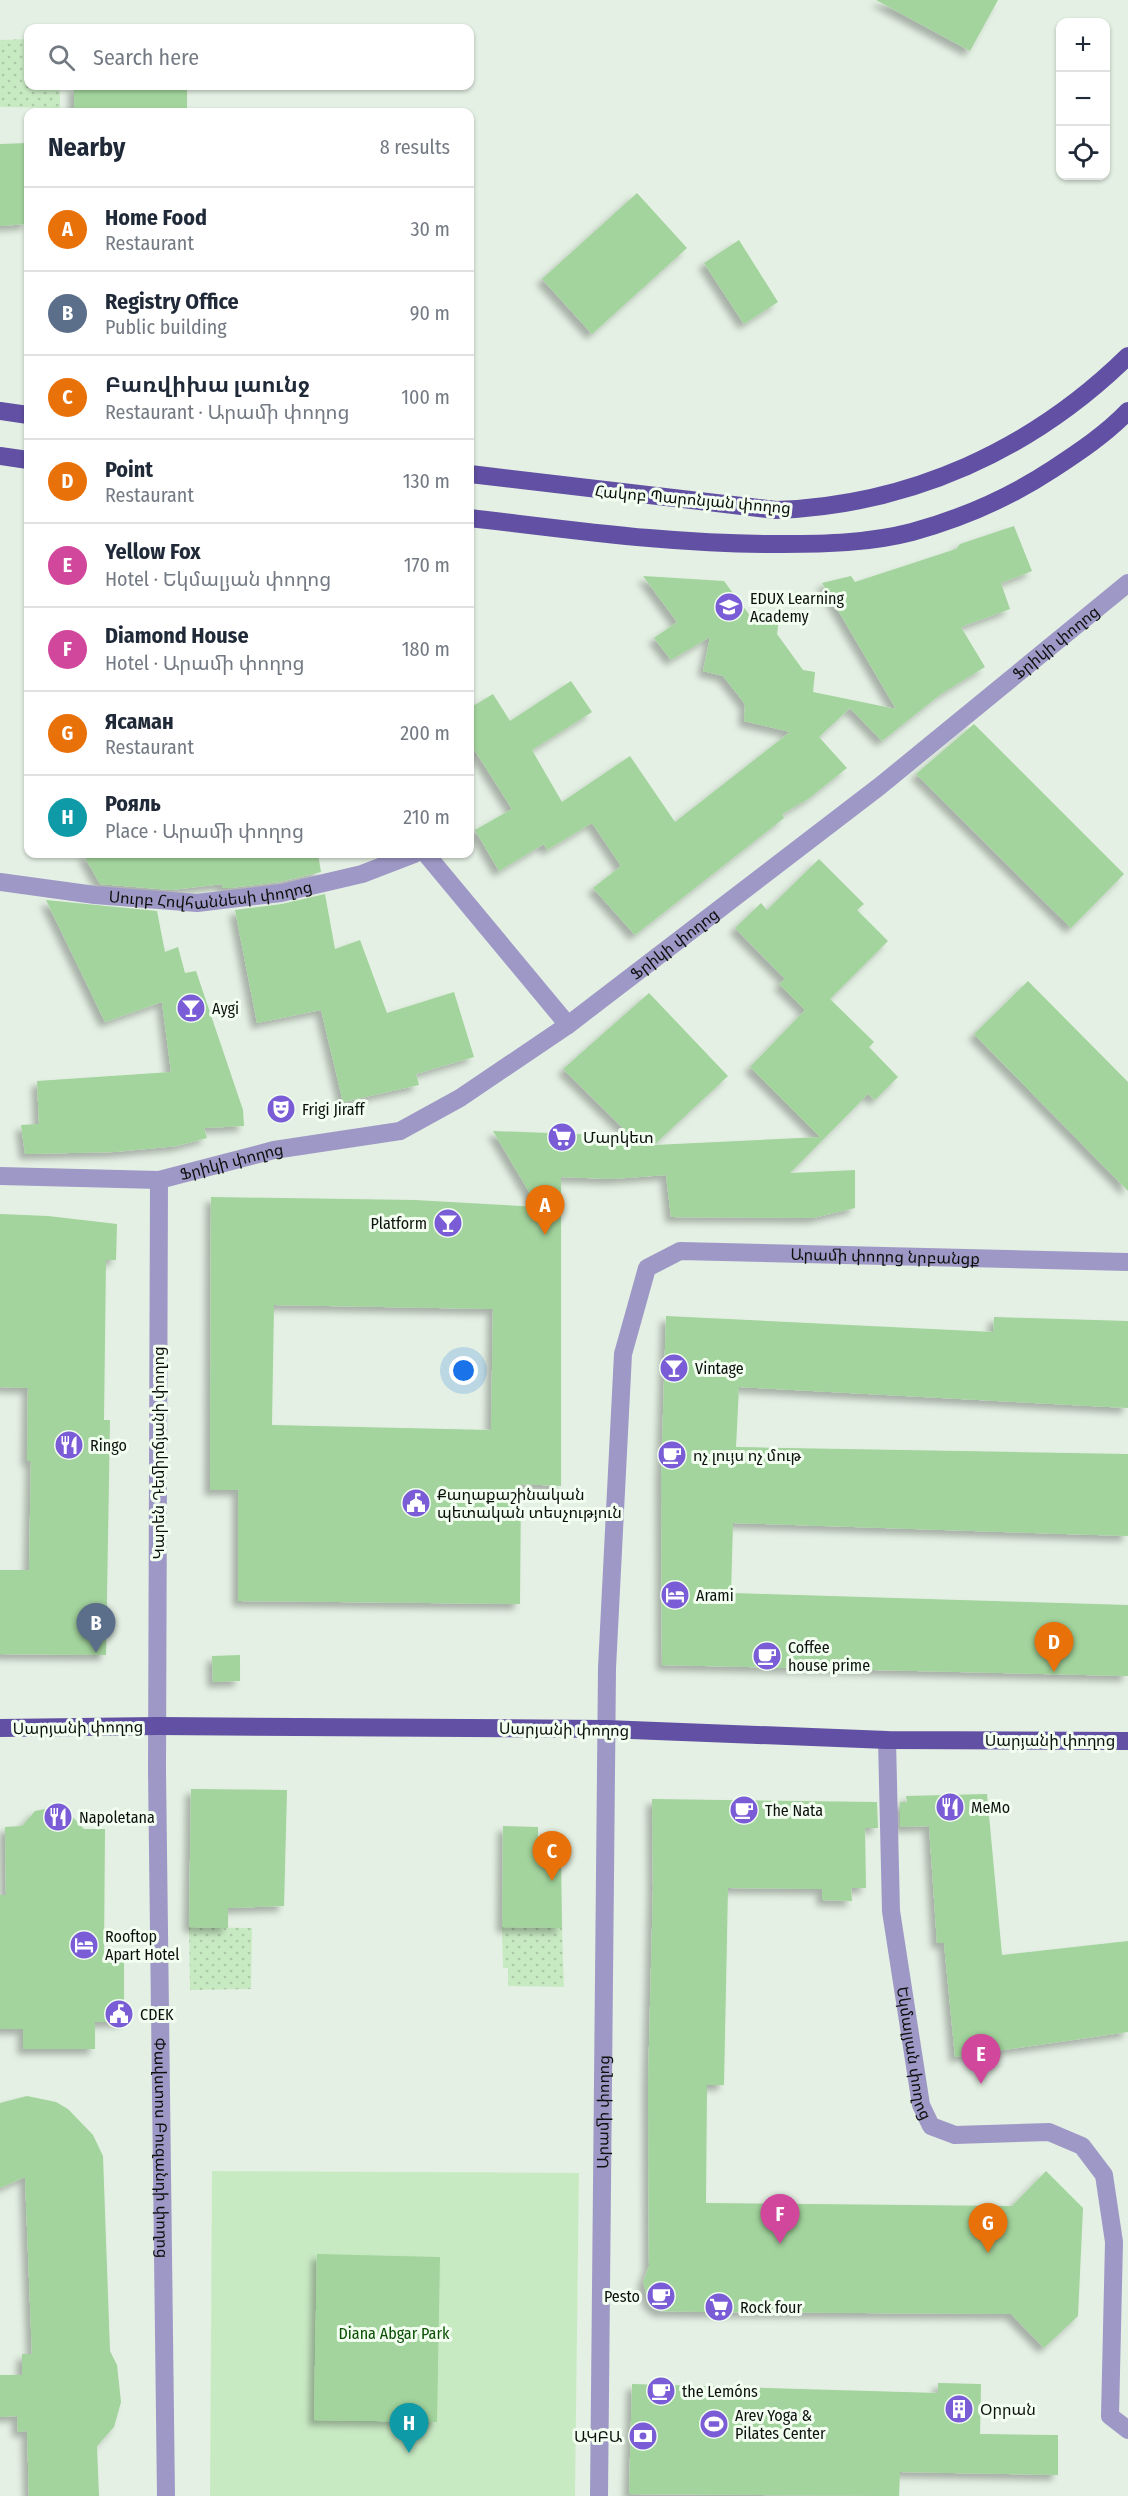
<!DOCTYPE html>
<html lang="en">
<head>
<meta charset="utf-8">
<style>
  :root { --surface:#fff; --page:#f6f6f7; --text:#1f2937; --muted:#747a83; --line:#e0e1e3; --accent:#795cd6 }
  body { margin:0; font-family:"Fira Sans Condensed","Noto Sans Armenian",sans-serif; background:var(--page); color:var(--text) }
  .controls { position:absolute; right:18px; top:18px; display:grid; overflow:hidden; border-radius:12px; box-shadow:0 2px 4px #0004 }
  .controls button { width:54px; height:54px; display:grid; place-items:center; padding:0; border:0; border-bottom:2px solid var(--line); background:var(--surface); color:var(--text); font:30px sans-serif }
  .you { position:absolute; left:464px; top:1371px; width:21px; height:21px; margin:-15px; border:4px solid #fff; border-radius:50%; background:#1a73e8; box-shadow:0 0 0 9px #1a73e833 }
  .badge { display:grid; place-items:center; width:39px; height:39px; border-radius:50%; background:var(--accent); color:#fff; font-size:20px; font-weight:700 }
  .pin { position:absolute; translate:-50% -50px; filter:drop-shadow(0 2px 3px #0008) }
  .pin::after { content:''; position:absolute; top:32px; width:21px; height:18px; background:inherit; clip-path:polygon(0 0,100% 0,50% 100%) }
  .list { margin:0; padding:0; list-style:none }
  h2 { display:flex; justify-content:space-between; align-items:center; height:78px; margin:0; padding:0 24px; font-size:26px }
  h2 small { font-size:20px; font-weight:400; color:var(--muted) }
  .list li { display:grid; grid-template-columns:39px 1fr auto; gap:18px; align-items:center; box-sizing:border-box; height:84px; padding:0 24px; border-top:2px solid var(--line) }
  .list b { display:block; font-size:22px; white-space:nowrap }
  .list p { margin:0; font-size:20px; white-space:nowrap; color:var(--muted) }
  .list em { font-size:20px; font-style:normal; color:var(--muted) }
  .icon { flex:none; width:33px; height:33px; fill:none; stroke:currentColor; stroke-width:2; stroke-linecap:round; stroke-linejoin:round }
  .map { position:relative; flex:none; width:1128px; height:2496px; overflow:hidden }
  .search { position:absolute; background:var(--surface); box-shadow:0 2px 4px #0004; left:24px; top:24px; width:450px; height:66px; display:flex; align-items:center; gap:15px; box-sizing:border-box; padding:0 21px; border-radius:12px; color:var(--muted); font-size:22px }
  .panel { position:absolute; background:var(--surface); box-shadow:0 2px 4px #0004; left:24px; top:108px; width:450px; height:750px; border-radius:12px }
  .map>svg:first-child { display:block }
</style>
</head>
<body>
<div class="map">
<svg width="1128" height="2496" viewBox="0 0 1128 2496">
  <defs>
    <pattern id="grass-dots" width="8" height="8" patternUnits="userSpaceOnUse" patternTransform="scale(1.5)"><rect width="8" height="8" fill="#c8eac3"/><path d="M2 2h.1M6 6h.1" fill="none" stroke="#abc8a6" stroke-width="1.8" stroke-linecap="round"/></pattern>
    <filter id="shadow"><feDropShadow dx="-5.5" dy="5.5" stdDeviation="3" flood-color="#0004"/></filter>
  </defs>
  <rect width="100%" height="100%" fill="#e4f0e3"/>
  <path fill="url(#grass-dots)" d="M 28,39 L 28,86 L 60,86 L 60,108 L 0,107 L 0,40 Z
    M 189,1927 L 252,1928 L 251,1989 L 190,1990 Z
    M 502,1927 L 562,1928 L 564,1987 L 508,1986 L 508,1968 L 503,1968 Z"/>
  <path fill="#c8eac3" d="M 212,2171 L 579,2173 L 575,2496 L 210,2496 Z"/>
  <path fill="#a3d49d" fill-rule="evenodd" filter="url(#shadow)" d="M 876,0 L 998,0 L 970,51 Z
    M 74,86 L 187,86 L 187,112 L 74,112 Z
    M 28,143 L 28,224 L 0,226 L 0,144 Z
    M 637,193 L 687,248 L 592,334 L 542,279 Z
    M 739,240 L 778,302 L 744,324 L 704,263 Z
    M 1014,526 L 1032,571 L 1001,583 L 1010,609 L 961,627 L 985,667 L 941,694 L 882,741 L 850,708 L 819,737 L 847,768 L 808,799 L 782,814 L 784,818 L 635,935 L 593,888 L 621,866 L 592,823 L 547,850 L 544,844 L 499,871 L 475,830 L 512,809 L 470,743 L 470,708 L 493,694 L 510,721 L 571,681 L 592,712 L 532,750 L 562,802 L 630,756 L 675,822 L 790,732 L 744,721 L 745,704 L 723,676 L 703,671 L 710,637 L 671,660 L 654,638 L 677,622 L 643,576 L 724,581 L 751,617 L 760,610 L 764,618 L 779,619 L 777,634 L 803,670 L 815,672 L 813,692 L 896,709 L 822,583 L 851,576 L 855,582 L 956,549 L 960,544 Z
    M 974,724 L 1124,874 L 1071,928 L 916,774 Z
    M 83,854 L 318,854 L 321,872 L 279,882 L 230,888 L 222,888 L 222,884 L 171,890 L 100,884 Z
    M 819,859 L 864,904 L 857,910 L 888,941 L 830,999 L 874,1042 L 869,1047 L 898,1077 L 875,1100 L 868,1094 L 790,1173 L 855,1170 L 855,1208 L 813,1218 L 671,1217 L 666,1175 L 612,1179 L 561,1177 L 561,1486 L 521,1484 L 520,1604 L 238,1601 L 238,1490 L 210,1490 L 211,1197 L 415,1200 L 538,1207 L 493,1131 L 631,1136 L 563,1069 L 649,993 L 728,1076 L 654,1145 L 820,1137 L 750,1067 L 805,1010 L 779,984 L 785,979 L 735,928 L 761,903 L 767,910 ZM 274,1305 L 493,1309 L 491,1430 L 272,1425 Z
    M 325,894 L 335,949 L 360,940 L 387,1013 L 454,992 L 474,1057 L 416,1074 L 419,1085 L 343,1102 L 321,1010 L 257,1023 L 235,910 L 282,904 Z
    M 46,900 L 157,911 L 165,952 L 178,947 L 185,973 L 196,971 L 243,1110 L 244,1126 L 204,1128 L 207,1138 L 177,1146 L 114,1152 L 25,1154 L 21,1125 L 39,1124 L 37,1081 L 171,1072 L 162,1002 L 105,1022 Z
    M 1028,981 L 1128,1082 L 1128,1191 L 974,1034 Z
    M 0,1214 L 48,1216 L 117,1224 L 116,1260 L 106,1260 L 104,1420 L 110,1420 L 106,1655 L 0,1654 L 0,1570 L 29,1570 L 31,1461 L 27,1461 L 28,1388 L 0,1387 Z
    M 666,1316 L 993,1332 L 994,1317 L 1128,1321 L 1128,1408 L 739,1387 L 736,1447 L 1128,1454 L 1128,1536 L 733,1523 L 731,1593 L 1128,1605 L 1128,1676 L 662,1665 L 661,1478 Z
    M 240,1655 L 240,1681 L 213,1682 L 212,1656 Z
    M 191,1789 L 287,1790 L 284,1906 L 228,1908 L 228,1928 L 189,1927 Z
    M 987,1794 L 1002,1955 L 1128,1941 L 1128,2032 L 955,2057 L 944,1943 L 937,1943 L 929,1826 L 900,1827 L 900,1802 L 907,1802 L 906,1796 Z
    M 652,1799 L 877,1802 L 878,1828 L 865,1828 L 866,1888 L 851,1888 L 852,1901 L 822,1900 L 822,1889 L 728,1888 L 724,2085 L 707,2085 L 706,2203 L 1012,2206 L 1046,2171 L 1083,2208 L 1078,2316 L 1044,2348 L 1011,2314 L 705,2312 L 659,2311 L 649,2303 L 643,2282 L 649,2266 L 648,2085 L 653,1888 Z
    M 55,1807 L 66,1810 L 84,1829 L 105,1829 L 104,1953 L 124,1953 L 124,2022 L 95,2022 L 95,2049 L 23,2049 L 23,2029 L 0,2029 L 0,1895 L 6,1895 L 5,1827 L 22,1826 L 35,1811 Z
    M 503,1826 L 538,1827 L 538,1855 L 561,1855 L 562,1928 L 502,1927 Z
    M 27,2096 L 56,2102 L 68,2109 L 93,2135 L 103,2156 L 110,2351 L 117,2365 L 121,2402 L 114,2427 L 97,2446 L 99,2496 L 29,2496 L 27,2431 L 18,2432 L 17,2416 L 0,2417 L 0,2375 L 22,2375 L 22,2354 L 32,2354 L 25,2177 L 0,2188 L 0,2103 Z
    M 317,2254 L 440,2257 L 437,2422 L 314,2420 Z
    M 938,2383 L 981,2384 L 980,2434 L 1058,2435 L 1058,2475 L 900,2472 L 899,2496 L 629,2494 L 632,2384 L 938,2393 Z"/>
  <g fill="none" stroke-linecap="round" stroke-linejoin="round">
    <g stroke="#9e98c7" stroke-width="18">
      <path d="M 426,854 L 568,1025"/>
      <path id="s1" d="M 0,882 L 95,895 L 197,903 L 281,893 L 362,874 L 414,854"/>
      <path id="s2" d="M 0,1176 L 159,1180 L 274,1150 L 400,1131 L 460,1098 L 568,1025 L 880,786 L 1128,583"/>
      <path id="s3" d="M 159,1180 L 157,1770 L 166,2496"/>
      <path id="s4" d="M 887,1740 L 891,1911 L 921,2105 L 931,2126 L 955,2135 L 1049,2132 L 1082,2146 L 1104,2175 L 1114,2242 L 1110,2416 L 1128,2430"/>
      <path id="s5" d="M 599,2496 L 607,1668 L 623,1354 L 647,1268 L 680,1251 L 1128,1262"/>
    </g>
    <path stroke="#6150a3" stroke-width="18" d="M 0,411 L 28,415
      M 0,456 L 28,460
      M 470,474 L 776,510 C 911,505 1032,450 1128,356
      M 470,518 C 573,530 677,545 782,544 C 825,544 870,543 912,532 C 963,518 1009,498 1053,469 C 1079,452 1106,434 1128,411
      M 0,1728 L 158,1726 L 606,1729 L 887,1740 L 1128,1741"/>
  </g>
  <defs>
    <g id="university-disc" transform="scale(1.5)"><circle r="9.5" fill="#795cd6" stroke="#f2fef0"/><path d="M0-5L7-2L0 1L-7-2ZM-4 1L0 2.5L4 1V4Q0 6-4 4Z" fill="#fff"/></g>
    <g id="bar-disc" transform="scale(1.5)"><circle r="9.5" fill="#795cd6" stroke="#f2fef0"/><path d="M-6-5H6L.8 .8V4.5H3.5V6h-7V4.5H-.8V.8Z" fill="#fff"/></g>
    <g id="theatre-disc" transform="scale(1.5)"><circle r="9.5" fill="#795cd6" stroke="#f2fef0"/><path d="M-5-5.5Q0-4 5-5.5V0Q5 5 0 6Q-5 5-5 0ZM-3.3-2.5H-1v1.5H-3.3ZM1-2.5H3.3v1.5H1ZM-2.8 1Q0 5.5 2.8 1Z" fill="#fff"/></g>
    <g id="supermarket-disc" transform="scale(1.5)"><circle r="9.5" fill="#795cd6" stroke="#f2fef0"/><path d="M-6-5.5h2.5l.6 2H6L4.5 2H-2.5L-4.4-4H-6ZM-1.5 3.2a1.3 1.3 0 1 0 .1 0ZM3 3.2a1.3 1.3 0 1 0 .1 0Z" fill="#fff"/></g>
    <g id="restaurant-disc" transform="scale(1.5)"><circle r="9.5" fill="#795cd6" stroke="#f2fef0"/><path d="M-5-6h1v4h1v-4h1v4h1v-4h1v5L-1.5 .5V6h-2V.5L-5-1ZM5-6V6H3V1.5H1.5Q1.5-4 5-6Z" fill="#fff"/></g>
    <g id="cafe-disc" transform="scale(1.5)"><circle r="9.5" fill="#795cd6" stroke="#f2fef0"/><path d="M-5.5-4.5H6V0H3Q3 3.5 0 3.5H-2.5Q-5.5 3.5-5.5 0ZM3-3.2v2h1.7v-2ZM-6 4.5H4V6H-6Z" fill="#fff"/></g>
    <g id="civic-disc" transform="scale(1.5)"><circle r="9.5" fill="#795cd6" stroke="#f2fef0"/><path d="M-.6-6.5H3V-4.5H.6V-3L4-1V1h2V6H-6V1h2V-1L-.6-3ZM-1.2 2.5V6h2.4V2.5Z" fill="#fff"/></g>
    <g id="hotel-disc" transform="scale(1.5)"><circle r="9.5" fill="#795cd6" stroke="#f2fef0"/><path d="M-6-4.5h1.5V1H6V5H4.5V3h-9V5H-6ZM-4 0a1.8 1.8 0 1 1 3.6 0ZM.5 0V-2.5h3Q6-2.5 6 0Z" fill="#fff"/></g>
    <g id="building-disc" transform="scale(1.5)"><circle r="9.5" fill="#795cd6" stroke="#f2fef0"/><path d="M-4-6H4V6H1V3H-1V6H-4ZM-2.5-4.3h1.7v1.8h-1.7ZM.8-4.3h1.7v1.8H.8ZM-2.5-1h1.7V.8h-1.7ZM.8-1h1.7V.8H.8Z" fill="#fff"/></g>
    <g id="stadium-disc" transform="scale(1.5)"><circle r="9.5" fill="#795cd6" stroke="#f2fef0"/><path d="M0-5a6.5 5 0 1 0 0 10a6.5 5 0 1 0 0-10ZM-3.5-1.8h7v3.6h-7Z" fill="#fff"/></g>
    <g id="bank-disc" transform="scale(1.5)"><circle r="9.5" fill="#795cd6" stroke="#f2fef0"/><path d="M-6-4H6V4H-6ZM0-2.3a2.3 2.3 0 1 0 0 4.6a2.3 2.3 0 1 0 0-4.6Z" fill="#fff"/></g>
  </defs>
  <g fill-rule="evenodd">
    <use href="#university-disc" x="729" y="607"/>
    <use href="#bar-disc" x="191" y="1008"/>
    <use href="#theatre-disc" x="281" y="1109"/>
    <use href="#supermarket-disc" x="562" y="1137"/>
    <use href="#bar-disc" x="448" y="1223"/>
    <use href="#bar-disc" x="674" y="1368"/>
    <use href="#restaurant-disc" x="69" y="1445"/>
    <use href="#cafe-disc" x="672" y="1455"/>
    <use href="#civic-disc" x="416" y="1503"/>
    <use href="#hotel-disc" x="675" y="1595"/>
    <use href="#cafe-disc" x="767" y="1656"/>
    <use href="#restaurant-disc" x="950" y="1807"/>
    <use href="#cafe-disc" x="744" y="1810"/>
    <use href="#restaurant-disc" x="58" y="1817"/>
    <use href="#hotel-disc" x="84" y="1945"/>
    <use href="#civic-disc" x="119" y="2014"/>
    <use href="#cafe-disc" x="661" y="2296"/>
    <use href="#supermarket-disc" x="719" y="2307"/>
    <use href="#cafe-disc" x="661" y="2391"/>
    <use href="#building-disc" x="959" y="2409"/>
    <use href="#stadium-disc" x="714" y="2424"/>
    <use href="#bank-disc" x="643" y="2436"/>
  </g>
  <g text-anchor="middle" stroke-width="6" stroke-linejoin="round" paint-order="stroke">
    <g font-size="16" fill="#0d110d" stroke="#f2fef0">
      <text transform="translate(693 499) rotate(5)" y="6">Հակոբ Պարոնյան փողոց</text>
      <text dy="6" stroke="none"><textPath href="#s2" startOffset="1224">Ֆրիկի փողոց</textPath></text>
      <text dy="6" stroke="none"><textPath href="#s1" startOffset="212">Սուրբ Հովհաննեսի փողոց</textPath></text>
      <text dy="6" stroke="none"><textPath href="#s2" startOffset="738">Ֆրիկի փողոց</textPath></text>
      <text dy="6" stroke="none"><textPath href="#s2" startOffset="234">Ֆրիկի փողոց</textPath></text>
      <text dy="6" stroke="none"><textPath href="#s5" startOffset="1474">Արամի փողոց նրբանցք</textPath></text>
      <text transform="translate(158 1453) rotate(-90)" y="6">Կարեն Դեմիրճյանի փողոց</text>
      <text transform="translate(78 1727) rotate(-1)" y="6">Սարյանի փողոց</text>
      <text transform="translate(564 1729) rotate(1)" y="6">Սարյանի փողոց</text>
      <text x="1050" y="1746">Սարյանի փողոց</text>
      <text dy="6" stroke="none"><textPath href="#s4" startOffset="315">Եկմալյան փողոց</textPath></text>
      <text dy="6" stroke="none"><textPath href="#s5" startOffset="384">Արամի փողոց</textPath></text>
      <text dy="6" stroke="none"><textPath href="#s3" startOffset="968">Փավստոս Բուզանդի փողոց</textPath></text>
    </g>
    <g font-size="16" fill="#0d110d" stroke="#f2fef0" text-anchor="start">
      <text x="750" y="604">EDUX Learning<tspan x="750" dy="18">Academy</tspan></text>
      <text x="212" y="1014">Aygi</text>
      <text x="302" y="1115">Frigi Jiraff</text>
      <text x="583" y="1143">Մարկետ</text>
      <text x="427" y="1229" text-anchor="end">Platform</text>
      <text x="695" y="1374">Vintage</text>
      <text x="90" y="1451">Ringo</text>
      <text x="693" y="1461">ոչ լույս ոչ մութ</text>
      <text x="437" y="1500">Քաղաքաշինական<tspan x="437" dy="18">պետական տեսչություն</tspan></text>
      <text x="696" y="1601">Arami</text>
      <text x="788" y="1653">Coffee<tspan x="788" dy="18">house prime</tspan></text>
      <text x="971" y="1813">MeMo</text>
      <text x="765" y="1816">The Nata</text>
      <text x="79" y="1823">Napoletana</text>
      <text x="105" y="1942">Rooftop<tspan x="105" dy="18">Apart Hotel</tspan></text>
      <text x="140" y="2020">CDEK</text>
      <text x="640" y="2302" text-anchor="end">Pesto</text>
      <text x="740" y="2313">Rock four</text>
      <text x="682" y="2397">the Lemóns</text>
      <text x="980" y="2415">Օրրան</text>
      <text x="735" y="2421">Arev Yoga &amp;<tspan x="735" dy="18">Pilates Center</tspan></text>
      <text x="622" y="2442" text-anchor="end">ԱԿԲԱ</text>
    </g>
    <g font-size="16" fill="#0b4f04" stroke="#f2fef0">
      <text x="394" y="2339">Diana Abgar Park</text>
    </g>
  </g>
</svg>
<div class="controls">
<button>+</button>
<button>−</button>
<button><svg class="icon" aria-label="locate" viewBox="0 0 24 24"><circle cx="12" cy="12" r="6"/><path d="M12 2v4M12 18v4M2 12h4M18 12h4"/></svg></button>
</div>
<div class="you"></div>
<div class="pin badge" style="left:545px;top:1235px;background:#e8710a">A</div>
<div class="pin badge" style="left:96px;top:1653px;background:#5c6f8a">B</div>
<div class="pin badge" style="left:552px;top:1881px;background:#e8710a">C</div>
<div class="pin badge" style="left:1054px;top:1672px;background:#e8710a">D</div>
<div class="pin badge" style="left:981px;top:2084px;background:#d1479c">E</div>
<div class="pin badge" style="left:780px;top:2244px;background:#d1479c">F</div>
<div class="pin badge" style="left:988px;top:2253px;background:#e8710a">G</div>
<div class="pin badge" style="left:409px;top:2453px;background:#0f9aa8">H</div>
<div class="search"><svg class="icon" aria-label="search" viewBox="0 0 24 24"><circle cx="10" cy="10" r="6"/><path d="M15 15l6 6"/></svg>Search here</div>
<section class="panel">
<h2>Nearby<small>8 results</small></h2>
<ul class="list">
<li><span class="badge" style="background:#e8710a">A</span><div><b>Home Food</b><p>Restaurant</p></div><em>30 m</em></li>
<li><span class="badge" style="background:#5c6f8a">B</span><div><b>Registry Office</b><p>Public building</p></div><em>90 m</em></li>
<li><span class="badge" style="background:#e8710a">C</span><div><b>Բառվիխա լաունջ</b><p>Restaurant · Արամի փողոց</p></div><em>100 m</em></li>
<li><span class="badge" style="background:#e8710a">D</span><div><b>Point</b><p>Restaurant</p></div><em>130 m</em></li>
<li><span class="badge" style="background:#d1479c">E</span><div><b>Yellow Fox</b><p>Hotel · Եկմալյան փողոց</p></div><em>170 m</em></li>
<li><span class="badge" style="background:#d1479c">F</span><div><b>Diamond House</b><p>Hotel · Արամի փողոց</p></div><em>180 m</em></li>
<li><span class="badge" style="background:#e8710a">G</span><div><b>Ясаман</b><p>Restaurant</p></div><em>200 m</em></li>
<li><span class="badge" style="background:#0f9aa8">H</span><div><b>Рояль</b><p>Place · Արամի փողոց</p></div><em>210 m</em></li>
</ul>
</section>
</div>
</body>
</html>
